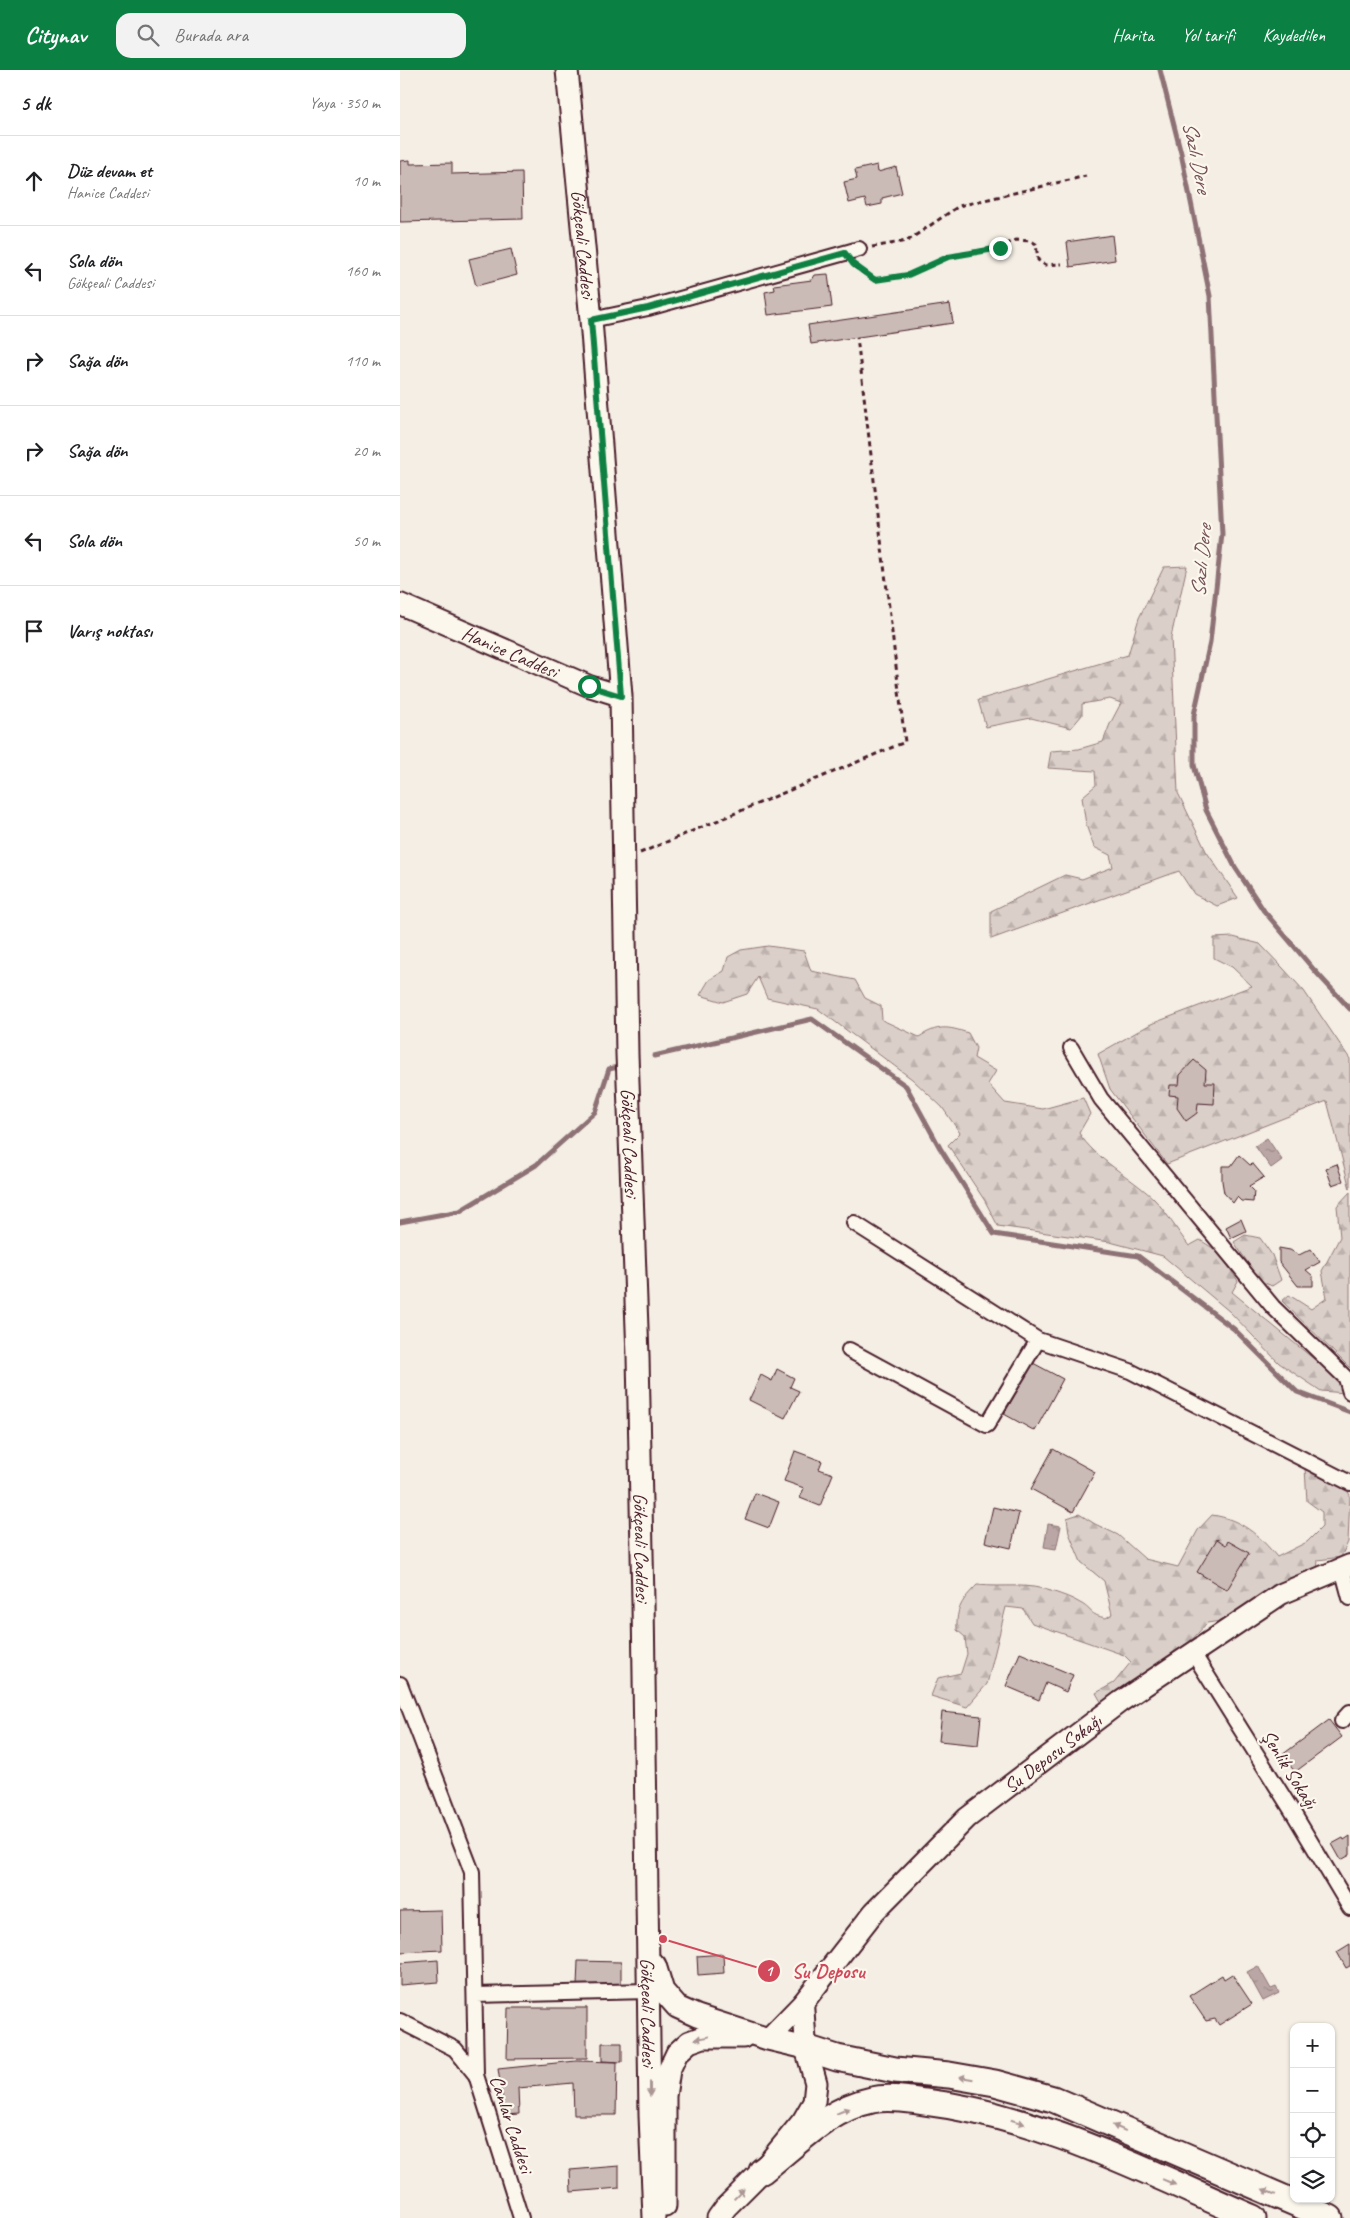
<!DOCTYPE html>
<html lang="tr">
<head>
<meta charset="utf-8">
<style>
  :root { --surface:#fff; --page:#f2f2f2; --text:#202124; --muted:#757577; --line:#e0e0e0; --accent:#0b8043 }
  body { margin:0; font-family:Caveat,sans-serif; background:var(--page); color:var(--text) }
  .controls { position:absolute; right:15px; bottom:15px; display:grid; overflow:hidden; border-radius:10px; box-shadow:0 1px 4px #0004 }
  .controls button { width:45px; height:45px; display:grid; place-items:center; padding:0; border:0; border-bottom:1px solid var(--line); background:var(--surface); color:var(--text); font:25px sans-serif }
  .stop { position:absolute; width:15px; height:15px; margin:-11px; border:4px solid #0b8043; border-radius:50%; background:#fff }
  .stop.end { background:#0b8043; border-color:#fff; box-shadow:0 1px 5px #0008 }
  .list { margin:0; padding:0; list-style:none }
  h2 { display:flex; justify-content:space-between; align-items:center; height:65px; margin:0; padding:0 20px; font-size:21px }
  h2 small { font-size:16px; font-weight:400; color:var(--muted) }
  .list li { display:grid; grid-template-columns:32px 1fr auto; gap:15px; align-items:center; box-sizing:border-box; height:90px; padding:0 20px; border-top:1px solid var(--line) }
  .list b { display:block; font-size:19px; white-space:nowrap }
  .list p { margin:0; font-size:16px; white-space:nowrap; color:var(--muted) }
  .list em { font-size:16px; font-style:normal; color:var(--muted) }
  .icon { flex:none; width:28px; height:28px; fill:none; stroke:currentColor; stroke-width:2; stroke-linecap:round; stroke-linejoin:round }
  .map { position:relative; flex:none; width:950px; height:2148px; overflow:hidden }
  header { display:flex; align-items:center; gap:30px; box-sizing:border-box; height:70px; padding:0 25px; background:var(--accent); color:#fff }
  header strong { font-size:24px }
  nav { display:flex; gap:28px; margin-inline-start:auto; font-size:18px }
  .search { width:350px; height:45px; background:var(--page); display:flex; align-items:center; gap:12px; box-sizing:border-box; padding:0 18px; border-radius:15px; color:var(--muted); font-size:19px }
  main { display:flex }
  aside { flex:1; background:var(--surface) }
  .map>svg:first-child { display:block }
</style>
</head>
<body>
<header>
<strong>Citynav</strong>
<div class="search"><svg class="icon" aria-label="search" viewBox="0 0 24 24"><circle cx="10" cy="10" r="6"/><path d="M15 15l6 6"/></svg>Burada ara</div>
<nav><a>Harita</a><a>Yol tarifi</a><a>Kaydedilen</a></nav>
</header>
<main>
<aside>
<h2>5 dk<small>Yaya · 350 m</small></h2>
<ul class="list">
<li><svg class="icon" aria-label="ahead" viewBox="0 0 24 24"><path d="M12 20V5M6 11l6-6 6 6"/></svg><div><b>Düz devam et</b><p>Hanice Caddesi</p></div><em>10 m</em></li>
<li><svg class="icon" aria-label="left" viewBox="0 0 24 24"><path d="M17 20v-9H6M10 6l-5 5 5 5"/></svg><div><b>Sola dön</b><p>Gökçeali Caddesi</p></div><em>160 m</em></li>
<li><svg class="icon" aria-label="right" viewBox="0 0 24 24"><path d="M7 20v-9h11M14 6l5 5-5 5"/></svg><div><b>Sağa dön</b></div><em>110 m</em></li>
<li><svg class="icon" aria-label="right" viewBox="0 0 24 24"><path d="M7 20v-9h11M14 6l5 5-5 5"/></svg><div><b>Sağa dön</b></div><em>20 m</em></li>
<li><svg class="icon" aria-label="left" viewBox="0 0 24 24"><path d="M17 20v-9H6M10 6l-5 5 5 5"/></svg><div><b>Sola dön</b></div><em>50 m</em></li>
<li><svg class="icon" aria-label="arrive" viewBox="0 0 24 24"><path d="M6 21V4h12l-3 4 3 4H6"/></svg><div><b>Varış noktası</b></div></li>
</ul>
</aside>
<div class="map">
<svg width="950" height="2148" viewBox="0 0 950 2148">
  <defs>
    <pattern id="forest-firs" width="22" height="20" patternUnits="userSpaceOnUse" patternTransform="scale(1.25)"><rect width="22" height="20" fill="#dbd0c9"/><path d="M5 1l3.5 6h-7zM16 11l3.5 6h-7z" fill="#bdb2ad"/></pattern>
    <pattern id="water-ripples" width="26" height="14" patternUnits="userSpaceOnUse" patternTransform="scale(1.25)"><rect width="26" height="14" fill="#baa7a5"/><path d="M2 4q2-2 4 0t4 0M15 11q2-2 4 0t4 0" fill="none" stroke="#998787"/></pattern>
  </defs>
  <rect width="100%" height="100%" fill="#f4eee4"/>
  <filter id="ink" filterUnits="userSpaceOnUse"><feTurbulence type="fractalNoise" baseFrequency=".02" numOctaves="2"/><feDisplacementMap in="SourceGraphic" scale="10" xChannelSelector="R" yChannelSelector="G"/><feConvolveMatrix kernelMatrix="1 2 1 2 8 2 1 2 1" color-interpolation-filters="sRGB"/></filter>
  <g filter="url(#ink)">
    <path fill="url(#forest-firs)" stroke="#92787a" d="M 787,496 L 771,567 L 778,723 L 806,781 L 838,828 L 817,836 L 794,824 L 779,801 L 591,869 L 591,841 L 665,805 L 682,809 L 713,797 L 710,785 L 694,777 L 686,755 L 682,727 L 696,715 L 695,701 L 648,698 L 651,681 L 679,679 L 703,672 L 710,654 L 721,633 L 710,629 L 682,634 L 682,645 L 671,658 L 631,648 L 586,657 L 578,630 L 728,585 L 739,548 L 764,497 Z
      M 833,867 L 860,874 L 883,898 L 904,921 L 950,989 L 950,1119 L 927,1031 L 767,1094 L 710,1019 L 698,984 L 751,954 L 852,916 L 832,897 L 814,888 L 814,868 Z
      M 368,876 L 404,881 L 411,901 L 455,910 L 465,928 L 481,936 L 482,950 L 519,967 C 538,955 547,956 568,963 L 576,978 L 574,988 L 596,1001 L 588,1014 L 605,1033 L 643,1039 L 683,1028 L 690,1044 L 679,1063 C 695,1089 731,1107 754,1129 C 765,1140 778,1162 789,1176 L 800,1170 L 819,1182 L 838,1211 L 832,1222 L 937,1308 L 945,1323 L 921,1321 L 879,1293 L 830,1242 L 763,1186 L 710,1172 L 598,1156 L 585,1131 L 548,1075 L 560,1063 L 542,1037 L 512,1009 L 418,939 L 367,928 L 358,907 L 347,924 L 323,932 L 300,925 L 309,910 L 324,901 L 328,887 L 341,880 Z
      M 950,1122 L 950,1298 L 882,1231 L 889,1225 L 911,1239 L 927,1228 L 922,1201 L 940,1167 L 937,1136 Z
      M 845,1165 L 860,1168 L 872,1185 L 881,1210 L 872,1216 L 860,1211 L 834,1172 Z
      M 905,1398 L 939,1407 L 950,1425 L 948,1472 L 941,1487 L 918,1490 L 917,1502 L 834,1549 L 807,1553 L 790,1572 L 703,1635 L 696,1623 L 714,1613 L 731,1592 L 724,1585 L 632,1553 L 623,1539 L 606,1537 L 587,1614 L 567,1637 L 531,1626 L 538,1608 L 561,1603 L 567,1584 L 565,1567 L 557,1560 C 556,1538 562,1530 577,1515 C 606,1518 626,1512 654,1522 C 663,1525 672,1528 680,1533 C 692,1539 689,1545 706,1548 L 712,1544 L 704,1511 L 681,1492 L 669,1463 L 667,1448 L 679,1444 L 695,1454 L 718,1465 L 745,1489 L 778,1497 L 798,1460 L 812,1445 C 841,1449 859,1465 877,1487 L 907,1472 L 922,1457 L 922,1442 L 907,1431 Z"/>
    <path fill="url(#water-ripples)" stroke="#8d7174" d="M 867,1068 L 882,1090 L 871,1098 L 855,1076 Z
      M 648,1454 L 661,1456 L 656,1479 L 644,1477 Z
      M 858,1896 L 871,1919 L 876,1917 L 879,1923 L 863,1931 L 847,1902 Z"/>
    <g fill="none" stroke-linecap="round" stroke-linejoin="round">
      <path stroke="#8d7174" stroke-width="5" d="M 760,0 L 781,83 L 810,226 L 822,464 L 810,572 L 794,645 L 794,695 L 806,740 L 835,797 L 864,841 L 915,901 L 950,939
        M 254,986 L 412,949 L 506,1016 L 540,1078 L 594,1164 L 738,1186 L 834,1259 L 897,1322 L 950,1342
        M 0,1152 L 60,1141 L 136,1095 L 195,1042 L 209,999 L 222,996"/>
    </g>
    <path fill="#cabbb6" stroke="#4a1f2b" d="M 10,90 L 10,94 L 52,93 L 52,104 L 122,102 L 123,149 L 0,152 L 0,91 Z
      M 477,95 L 478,102 L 496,97 L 502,123 L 482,128 L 482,134 L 467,137 L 465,129 L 449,133 L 444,112 L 457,109 L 455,100 Z
      M 712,165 L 715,190 L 670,197 L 667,172 Z
      M 111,179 L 117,205 L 76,216 L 69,189 Z
      M 428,204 L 432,237 L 368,245 L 365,222 L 375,220 L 374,215 L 412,210 L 415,205 Z
      M 550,234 L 553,253 L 411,274 L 408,255 Z
      M 794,990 L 806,1000 L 805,1013 L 815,1013 L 814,1034 L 798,1033 L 797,1043 L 786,1051 L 777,1038 L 778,1026 L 769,1025 L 770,1015 L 779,1015 L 780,1005 Z
      M 839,1085 L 850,1095 L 853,1094 L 864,1107 L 849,1116 L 854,1121 L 853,1132 L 841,1131 L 837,1127 L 833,1133 L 824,1123 L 822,1111 L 822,1096 L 831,1096 Z
      M 937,1094 L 943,1111 L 932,1115 L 926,1098 Z
      M 841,1149 L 846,1161 L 831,1168 L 826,1157 Z
      M 879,1178 L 890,1180 L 899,1185 L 911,1179 L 920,1192 L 906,1200 L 913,1206 L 913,1216 L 898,1216 L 879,1192 Z
      M 633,1293 L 663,1309 L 635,1361 L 604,1344 Z
      M 377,1299 L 394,1308 L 390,1317 L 399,1321 L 385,1348 L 349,1330 L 361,1305 L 372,1311 Z
      M 653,1379 L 695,1402 L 673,1442 L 631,1419 Z
      M 395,1381 L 422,1391 L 419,1399 L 433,1404 L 420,1436 L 400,1428 L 404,1418 L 384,1411 Z
      M 355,1423 L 379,1432 L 369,1458 L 345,1449 Z
      M 593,1437 L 619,1443 L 611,1478 L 585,1472 Z
      M 817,1469 L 826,1475 L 828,1471 L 849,1483 L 827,1520 L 797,1502 Z
      M 620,1583 L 673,1605 L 666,1622 L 646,1613 L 639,1630 L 606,1616 Z
      M 542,1642 L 581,1646 L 578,1675 L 539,1671 Z
      M 929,1650 L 942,1667 L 895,1702 L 882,1685 Z
      M 950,1766 L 950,1785 L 941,1790 L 932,1774 L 943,1768 L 944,1770 Z
      M 41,1840 L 42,1880 L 0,1882 L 0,1841 Z
      M 950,1874 L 950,1896 L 946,1898 L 937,1882 Z
      M 323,1884 L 324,1903 L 298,1905 L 297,1886 Z
      M 38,1890 L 39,1912 L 0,1915 L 0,1893 Z
      M 178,1891 L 221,1892 L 221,1917 L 177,1916 Z
      M 832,1904 L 852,1934 L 819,1955 L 815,1949 L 806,1951 L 789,1926 L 822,1905 L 824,1909 Z
      M 108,1938 L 187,1938 L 187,1988 L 107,1989 Z
      M 202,1973 L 222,1973 L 222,1992 L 202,1991 Z
      M 176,1991 L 217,1992 L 216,2045 L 174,2045 L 173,2013 L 118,2018 L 119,2044 L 105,2045 L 98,1999 Z
      M 219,2096 L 219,2118 L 171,2122 L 170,2100 Z"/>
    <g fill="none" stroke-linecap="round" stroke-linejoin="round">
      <g stroke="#4a1f2b" stroke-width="18">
        <path id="street" d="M 191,250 L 248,238 L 459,179
          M 671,978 L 701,1029 L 873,1237 L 946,1308 L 950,1322
          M 454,1153 L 638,1270 L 730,1301 L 950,1413
          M 449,1280 L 587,1355 L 638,1270
          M 942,1498 L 950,1528
          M 793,1583 L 894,1744 L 950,1838
          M 0,1614 L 72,1802 L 76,2005
          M 942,1651 L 950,1642
          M 75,1925 L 249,1921
          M 0,1951 L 55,1979 L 76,2005 L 121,2148"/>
      </g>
      <g stroke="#4a1f2b" stroke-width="24">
        <g id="secondary">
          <path id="s1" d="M 0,534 L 189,616 L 221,626"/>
          <path d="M 403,1933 L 406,1978"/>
          <path id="s2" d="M 368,1969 L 403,1933 L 474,1842 L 567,1748 L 720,1632 L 881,1524 L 950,1495"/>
        </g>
      </g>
      <g stroke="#4a1f2b" stroke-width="25">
        <g id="primary">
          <path id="s3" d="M 167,0 L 191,250 L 221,626 L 227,984 L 238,1286 L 243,1532 L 250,2045 L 254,2148"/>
          <path d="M 255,1895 L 263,1921 L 277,1937 L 297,1946 L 368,1969 L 406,1978 L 416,2013 L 414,2032 L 403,2051 L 362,2101 L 326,2137 L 318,2148"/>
          <path d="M 265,2136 L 265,2026 L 269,2000 L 277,1983 L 289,1972 L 303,1967 L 343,1967"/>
        </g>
      </g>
      <g stroke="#4a1f2b" stroke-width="29">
        <path id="highway" d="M 406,1978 L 437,1988 L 495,2000 L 549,2005 L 595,2013 L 653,2029 L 930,2148
          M 362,2101 C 397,2074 428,2039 472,2030 C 489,2026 509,2030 525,2032 C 641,2046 748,2103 853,2148"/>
      </g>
      <path stroke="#4a1f2b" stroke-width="3" stroke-dasharray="5 4" stroke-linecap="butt" d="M 472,177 L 507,171 L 559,136 L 686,106
        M 454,196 L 475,210 L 508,205 L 548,187 L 600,177 L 616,170 L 631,171 L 636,174 L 638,190 L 645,195 L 662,194
        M 240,783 L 505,672 L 457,267"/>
      <use href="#street" stroke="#fbf7ec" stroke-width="14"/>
      <use href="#secondary" stroke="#fbf7ec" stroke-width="20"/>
      <use href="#primary" stroke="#fbf7ec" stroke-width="21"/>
      <use href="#highway" stroke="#fbf7ec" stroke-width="25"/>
    </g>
    <defs><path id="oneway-solid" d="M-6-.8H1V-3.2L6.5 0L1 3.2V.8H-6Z" transform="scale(1.25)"/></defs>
    <g fill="#ab9695">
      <use href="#oneway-solid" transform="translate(302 1968) rotate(169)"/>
      <use href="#oneway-solid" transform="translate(566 2008) rotate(-171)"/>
      <use href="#oneway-solid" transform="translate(250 2019) rotate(90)"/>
      <use href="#oneway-solid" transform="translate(443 2041) rotate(-22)"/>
      <use href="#oneway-solid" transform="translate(618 2052) rotate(17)"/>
      <use href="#oneway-solid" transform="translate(719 2058) rotate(-156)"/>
      <use href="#oneway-solid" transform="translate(769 2112) rotate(23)"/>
      <use href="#oneway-solid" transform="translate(869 2122) rotate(-157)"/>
      <use href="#oneway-solid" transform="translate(339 2124) rotate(-45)"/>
    </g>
  </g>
  <g fill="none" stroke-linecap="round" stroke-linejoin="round" filter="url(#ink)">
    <path stroke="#0b8043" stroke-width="6" d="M 189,616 L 221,626 L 191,250 L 248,238 L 445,183 L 453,194 L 475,210 L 508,205 L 548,187 L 600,178"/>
  </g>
  <g text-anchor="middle" stroke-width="4.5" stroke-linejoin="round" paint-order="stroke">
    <g font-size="20" fill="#4a1f2b" stroke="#fbf7ec">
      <text dy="7" stroke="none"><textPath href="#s3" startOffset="175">Gökçeali Caddesi</textPath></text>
      <text dy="7" stroke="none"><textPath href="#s1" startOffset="120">Hanice Caddesi</textPath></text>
      <text dy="7" stroke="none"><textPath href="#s3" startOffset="1075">Gökçeali Caddesi</textPath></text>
      <text dy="7" stroke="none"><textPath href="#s3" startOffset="1480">Gökçeali Caddesi</textPath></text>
      <text dy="7" stroke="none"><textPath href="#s2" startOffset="405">Su Deposu Sokağı</textPath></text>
      <text transform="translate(890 1699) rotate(58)" y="7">Şenlik Sokağı</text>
      <text dy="7" stroke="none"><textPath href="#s3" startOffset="1945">Gökçeali Caddesi</textPath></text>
      <text transform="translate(112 2054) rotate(72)" y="7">Canlar Caddesi</text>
    </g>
    <g font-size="21" font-style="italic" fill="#714f56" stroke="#fbf7ec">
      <text transform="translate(797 87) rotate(78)" y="7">Sazlı Dere</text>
      <text transform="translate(801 491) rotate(-85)" y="7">Sazlı Dere</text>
    </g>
  </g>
  <path fill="none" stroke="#d1495b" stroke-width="2" d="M263 1869L369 1901"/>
  <g fill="#d1495b" stroke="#fbf7ec" stroke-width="2">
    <circle cx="263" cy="1869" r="5"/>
    <circle cx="369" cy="1901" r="12"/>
  </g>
  <g font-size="15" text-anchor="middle" font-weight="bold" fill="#fff">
    <text x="369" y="1906">1</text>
  </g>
  <g font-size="21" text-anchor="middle" font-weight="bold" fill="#d1495b" stroke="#fbf7ec" stroke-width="4.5" stroke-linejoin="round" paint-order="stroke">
    <text x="428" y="1908">Su Deposu</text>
  </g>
</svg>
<div class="controls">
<button>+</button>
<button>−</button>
<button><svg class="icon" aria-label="locate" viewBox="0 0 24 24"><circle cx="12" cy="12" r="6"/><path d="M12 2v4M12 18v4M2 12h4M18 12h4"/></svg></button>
<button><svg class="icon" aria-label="layers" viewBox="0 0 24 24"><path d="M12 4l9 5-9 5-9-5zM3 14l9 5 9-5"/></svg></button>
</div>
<div class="stop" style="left:189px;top:616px"></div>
<div class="stop end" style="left:600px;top:178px"></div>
</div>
</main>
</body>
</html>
